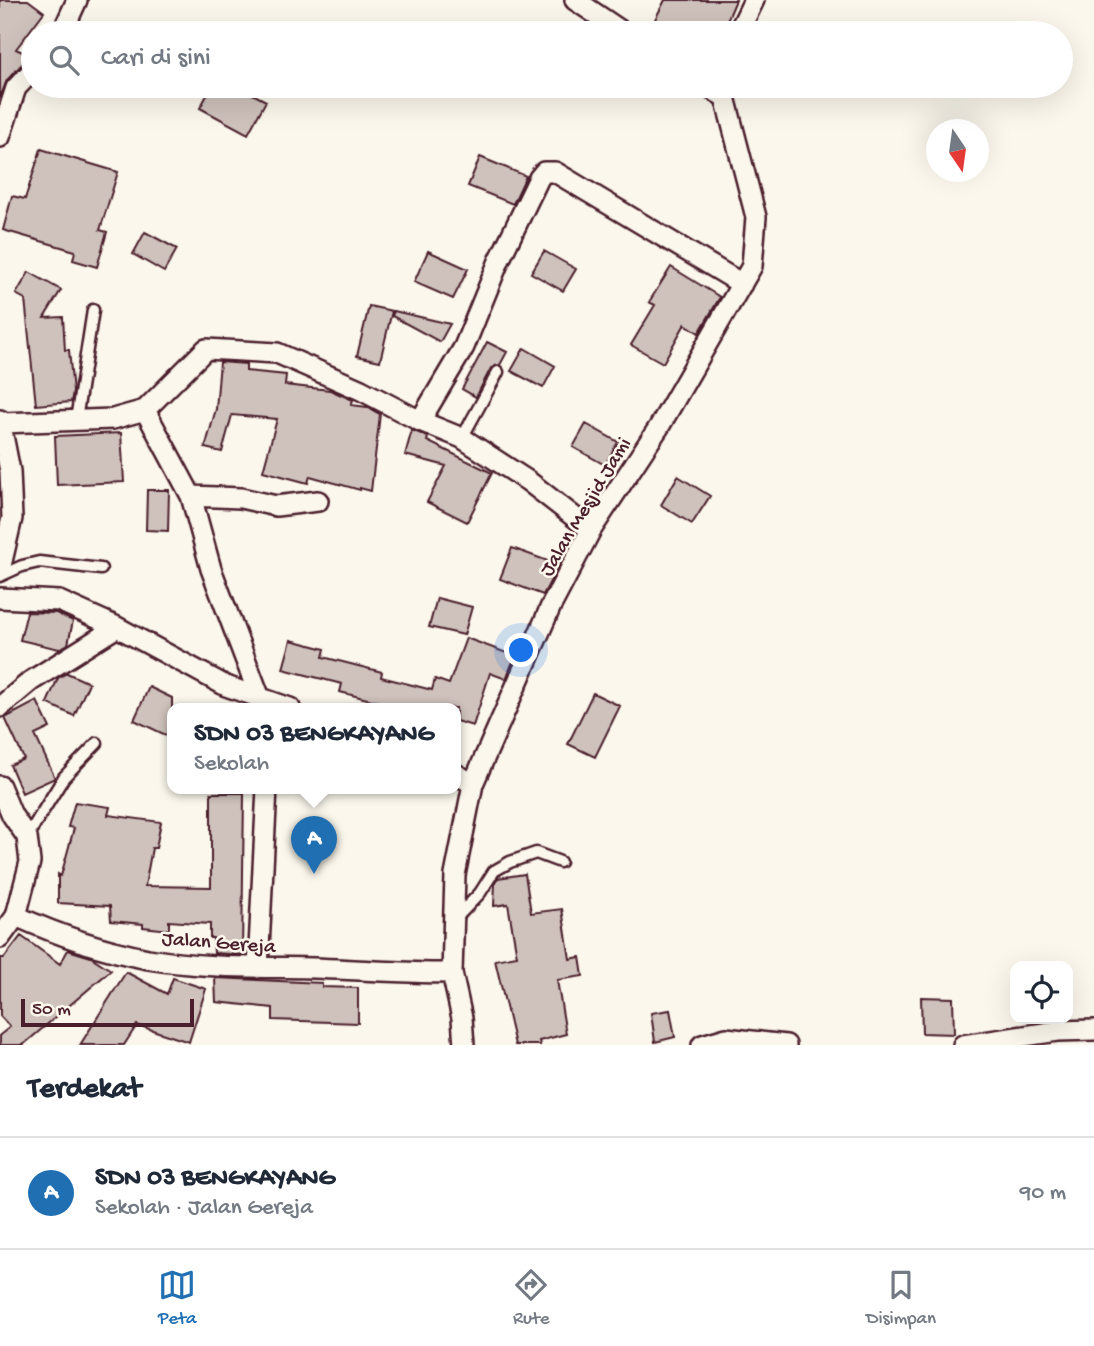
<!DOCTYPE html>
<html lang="id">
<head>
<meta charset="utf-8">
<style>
  :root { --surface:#fff; --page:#f2f2f3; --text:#1f2937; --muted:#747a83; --line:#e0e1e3; --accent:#1f6fb2 }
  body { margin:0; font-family:"Gochi Hand",sans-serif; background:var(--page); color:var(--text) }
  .controls { position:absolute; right:21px; bottom:21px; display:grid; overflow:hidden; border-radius:14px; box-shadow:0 7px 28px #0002 }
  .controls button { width:63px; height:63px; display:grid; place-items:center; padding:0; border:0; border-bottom:2px solid var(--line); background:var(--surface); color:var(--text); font:35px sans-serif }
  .compass { position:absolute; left:926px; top:119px; width:63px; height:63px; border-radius:50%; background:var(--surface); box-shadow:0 7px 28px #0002; rotate:167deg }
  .scale { position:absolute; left:21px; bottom:18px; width:173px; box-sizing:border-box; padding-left:7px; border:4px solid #4a1f2b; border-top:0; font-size:19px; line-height:24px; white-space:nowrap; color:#4a1f2b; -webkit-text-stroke:5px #fbf7ec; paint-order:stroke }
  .you { position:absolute; left:522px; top:651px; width:24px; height:24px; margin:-18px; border:5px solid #fff; border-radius:50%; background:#1a73e8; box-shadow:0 0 0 10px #1a73e833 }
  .badge { display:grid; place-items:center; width:46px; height:46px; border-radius:50%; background:var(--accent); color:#fff; font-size:23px; font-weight:700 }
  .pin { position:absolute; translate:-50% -58px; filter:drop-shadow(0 2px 4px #0008) }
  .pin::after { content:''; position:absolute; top:37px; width:24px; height:21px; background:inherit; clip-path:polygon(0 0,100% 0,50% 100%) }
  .popup { position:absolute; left:167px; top:703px; width:294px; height:91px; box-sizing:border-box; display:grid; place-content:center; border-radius:14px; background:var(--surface); filter:drop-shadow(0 2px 5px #0005); font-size:23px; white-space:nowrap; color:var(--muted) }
  .popup b { font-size:26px; color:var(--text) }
  .popup::after { content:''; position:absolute; left:50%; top:100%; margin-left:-14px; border:14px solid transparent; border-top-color:var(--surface) }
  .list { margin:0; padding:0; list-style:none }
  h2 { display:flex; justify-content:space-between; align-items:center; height:91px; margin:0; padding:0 28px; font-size:30px }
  h2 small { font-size:23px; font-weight:400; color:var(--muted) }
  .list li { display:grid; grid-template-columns:46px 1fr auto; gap:21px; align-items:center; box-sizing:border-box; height:112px; padding:0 28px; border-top:2px solid var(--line) }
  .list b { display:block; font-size:26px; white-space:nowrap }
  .list p { margin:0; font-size:23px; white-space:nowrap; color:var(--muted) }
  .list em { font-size:23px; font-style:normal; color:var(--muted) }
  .icon { flex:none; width:38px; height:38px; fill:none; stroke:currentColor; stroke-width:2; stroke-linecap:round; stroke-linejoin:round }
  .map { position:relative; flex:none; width:1094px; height:1045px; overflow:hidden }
  .search { position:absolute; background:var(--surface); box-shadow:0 7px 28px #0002; left:21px; right:21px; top:21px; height:77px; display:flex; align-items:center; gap:18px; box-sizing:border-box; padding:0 24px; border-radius:38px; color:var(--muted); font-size:26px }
  .sheet { height:203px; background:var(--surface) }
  nav { display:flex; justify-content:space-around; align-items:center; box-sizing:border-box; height:98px; border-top:2px solid var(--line); background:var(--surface); font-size:19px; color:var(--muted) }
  nav a { display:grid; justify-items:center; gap:4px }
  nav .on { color:var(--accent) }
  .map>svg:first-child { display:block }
</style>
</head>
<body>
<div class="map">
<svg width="1094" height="1045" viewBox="0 0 1094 1045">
  <rect width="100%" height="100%" fill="#fbf7ec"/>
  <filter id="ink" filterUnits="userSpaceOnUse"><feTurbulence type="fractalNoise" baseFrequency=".0143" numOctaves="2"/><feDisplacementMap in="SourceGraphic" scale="14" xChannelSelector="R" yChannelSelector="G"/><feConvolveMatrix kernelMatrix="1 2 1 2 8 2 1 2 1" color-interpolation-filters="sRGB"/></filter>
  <g filter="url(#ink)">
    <path fill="#cfc2bc" stroke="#4a1f2b" stroke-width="2" d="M 0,0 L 28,0 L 44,12 L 16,49 L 31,56 L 31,58 L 24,62 L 7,80 L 0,98 Z
      M 665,0 L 736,0 L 722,33 L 648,33 Z
      M 212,86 L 237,86 L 266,101 L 248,134 L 200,108 Z
      M 41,149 L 118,172 L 100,230 L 107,232 L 97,267 L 73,260 L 75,251 L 3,230 L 12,196 L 25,199 Z
      M 480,157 L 526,176 L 513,204 L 468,186 Z
      M 145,232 L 177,249 L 164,272 L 133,254 Z
      M 428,251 L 468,269 L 453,299 L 414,282 Z
      M 544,251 L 576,269 L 563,291 L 531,273 Z
      M 671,267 L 720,297 L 699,333 L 685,324 L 663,363 L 631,345 L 655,305 L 649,302 Z
      M 29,272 L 61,290 L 44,318 L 63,317 L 65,350 L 69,350 L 73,392 L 71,402 L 36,405 L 25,299 L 16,294 Z
      M 369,306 L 392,311 L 380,361 L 357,356 Z
      M 394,311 L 450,324 L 440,342 L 392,316 Z
      M 487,342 L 507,352 L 500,365 L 491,368 L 476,397 L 462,389 Z
      M 524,348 L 555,366 L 543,388 L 511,371 Z
      M 220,362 L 246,364 L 246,371 L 286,375 L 285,385 L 330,390 L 353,400 L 351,405 L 367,407 L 380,414 L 371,491 L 360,488 L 360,490 L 310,476 L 308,483 L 263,471 L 277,419 L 232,415 L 222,452 L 205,448 L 216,409 Z
      M 586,424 L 618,442 L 605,465 L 573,447 Z
      M 412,430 L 428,437 L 427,441 L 492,473 L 467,522 L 427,502 L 446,466 L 405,455 Z
      M 121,433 L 124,482 L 57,485 L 55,436 Z
      M 678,476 L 710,496 L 692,524 L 661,505 Z
      M 147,490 L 169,490 L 168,531 L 146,530 Z
      M 512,548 L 559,565 L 543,595 L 500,579 Z
      M 437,598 L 472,607 L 464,635 L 429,627 Z
      M 27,612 L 56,613 L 73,621 L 68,644 L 59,649 L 20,640 Z
      M 466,638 L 515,656 L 506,679 L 490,673 L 473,726 L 456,721 L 456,708 L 377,708 L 379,702 L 340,692 L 342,684 L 283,669 L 291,640 L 325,649 L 323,657 L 382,672 L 381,677 L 432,690 L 435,679 L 449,684 Z
      M 67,673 L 89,683 L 74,716 L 47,703 L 58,678 Z
      M 149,687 L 172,698 L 172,738 L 134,720 Z
      M 593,693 L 620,706 L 595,757 L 568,744 Z
      M 37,701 L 50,728 L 35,735 L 55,778 L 22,793 L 10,765 L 24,759 L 5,718 Z
      M 211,793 L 244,793 L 242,955 L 214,953 L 213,938 L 210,938 L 210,924 L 169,921 L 169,930 L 143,927 L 143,924 L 111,921 L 110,906 L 58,903 L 58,874 L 61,876 L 74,828 L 68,827 L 75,802 L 110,807 L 108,815 L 161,822 L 156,848 L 152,848 L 145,886 L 211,887 Z
      M 525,874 L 531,913 L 562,909 L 570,959 L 580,957 L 583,976 L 557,980 L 566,1034 L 539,1041 L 540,1045 L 515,1045 L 495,960 L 517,956 L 508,904 L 494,906 L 495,883 L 498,878 Z
      M 21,936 L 60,964 L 68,950 L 91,957 L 111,970 L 23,1045 L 0,1045 L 0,1035 L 10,1027 L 0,1016 L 0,958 L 4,958 Z
      M 126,972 L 167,994 L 173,978 L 206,989 L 189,1042 L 137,1025 L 124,1045 L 80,1045 Z
      M 215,978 L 322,983 L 322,987 L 358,988 L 358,1023 L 273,1020 L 273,1008 L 216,1002 Z
      M 921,997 L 953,998 L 954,1034 L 922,1033 Z
      M 670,1010 L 675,1037 L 655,1042 L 651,1013 Z"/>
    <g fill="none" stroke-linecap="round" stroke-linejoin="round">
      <g stroke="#4a1f2b" stroke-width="15">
        <path id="lane" d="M 76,420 L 93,310
          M 462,438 L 498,372
          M 0,576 L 22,566 L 39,562 L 101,569
          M 27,837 L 64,777 L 97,743
          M 457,917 L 480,893 L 494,871 L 510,862 L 536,853 L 560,862"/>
      </g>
      <g stroke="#4a1f2b" stroke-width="24">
        <path id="street" d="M 575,0 L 624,33
          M 62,33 L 77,0
          M 738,33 L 754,0
          M 706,86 L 725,97
          M 0,137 L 16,88 L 33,70
          M 145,410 L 191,496 L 211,569 L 260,698
          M 0,420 L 10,471 L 12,518 L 0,570
          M 420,421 L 464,347 L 499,261 L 539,178 L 544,172 L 555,172 L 742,284
          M 1,423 L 113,419 L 145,410 L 206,349 L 277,353 L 361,390 L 420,421 L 462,438 L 528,481 L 591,530
          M 191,496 L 241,498 L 276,506 L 318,501
          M 0,598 L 59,601 L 117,627 L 226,686 L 290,708
          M 0,707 L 31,681 L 117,627
          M 456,774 L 473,784
          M 0,786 L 12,815 L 27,837 L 30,862 L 16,916
          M 0,938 L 16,916 C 58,935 102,950 148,959 C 203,968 259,967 314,968 C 360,970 406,973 452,973
          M 258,968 L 267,788
          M 464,1045 L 462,1018 L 452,973 L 455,875 L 473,784 L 551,606 L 591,530 L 659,427 L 752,266 L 756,217 L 725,97 L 727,86
          M 702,1045 L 726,1038 L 786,1045
          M 963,1045 L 1058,1031 L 1094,1030"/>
      </g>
      <use href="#lane" stroke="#fbf7ec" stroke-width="10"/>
      <use href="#street" stroke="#fbf7ec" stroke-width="19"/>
    </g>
  </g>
  <g text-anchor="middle" stroke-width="5" stroke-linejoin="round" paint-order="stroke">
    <g font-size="21" fill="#4a1f2b" stroke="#fbf7ec">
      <text transform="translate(584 506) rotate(-59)" y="7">Jalan Mesjid Jami</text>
      <text transform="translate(219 941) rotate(4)" y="7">Jalan Gereja</text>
    </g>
  </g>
</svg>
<div class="controls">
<button><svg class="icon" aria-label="locate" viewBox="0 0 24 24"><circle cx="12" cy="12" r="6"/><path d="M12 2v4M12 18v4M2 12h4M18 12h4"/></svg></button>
</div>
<svg class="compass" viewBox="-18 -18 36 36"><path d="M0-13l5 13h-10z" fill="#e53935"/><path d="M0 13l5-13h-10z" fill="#747a83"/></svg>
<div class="scale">50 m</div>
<div class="you"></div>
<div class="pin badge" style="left:314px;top:874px">A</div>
<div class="popup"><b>SDN 03 BENGKAYANG</b>Sekolah</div>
<div class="search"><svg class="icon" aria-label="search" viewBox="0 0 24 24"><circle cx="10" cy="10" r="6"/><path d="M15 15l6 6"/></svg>Cari di sini</div>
</div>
<section class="sheet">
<h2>Terdekat<small></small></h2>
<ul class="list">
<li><span class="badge">A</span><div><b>SDN 03 BENGKAYANG</b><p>Sekolah · Jalan Gereja</p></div><em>90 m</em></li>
</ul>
</section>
<nav>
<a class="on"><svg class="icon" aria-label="map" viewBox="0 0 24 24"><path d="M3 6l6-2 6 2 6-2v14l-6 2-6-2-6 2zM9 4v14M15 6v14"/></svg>Peta</a>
<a><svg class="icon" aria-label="directions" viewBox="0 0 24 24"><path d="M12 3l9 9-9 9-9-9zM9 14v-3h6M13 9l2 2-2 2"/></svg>Rute</a>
<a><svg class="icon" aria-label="saved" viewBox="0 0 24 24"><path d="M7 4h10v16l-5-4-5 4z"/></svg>Disimpan</a>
</nav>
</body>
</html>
